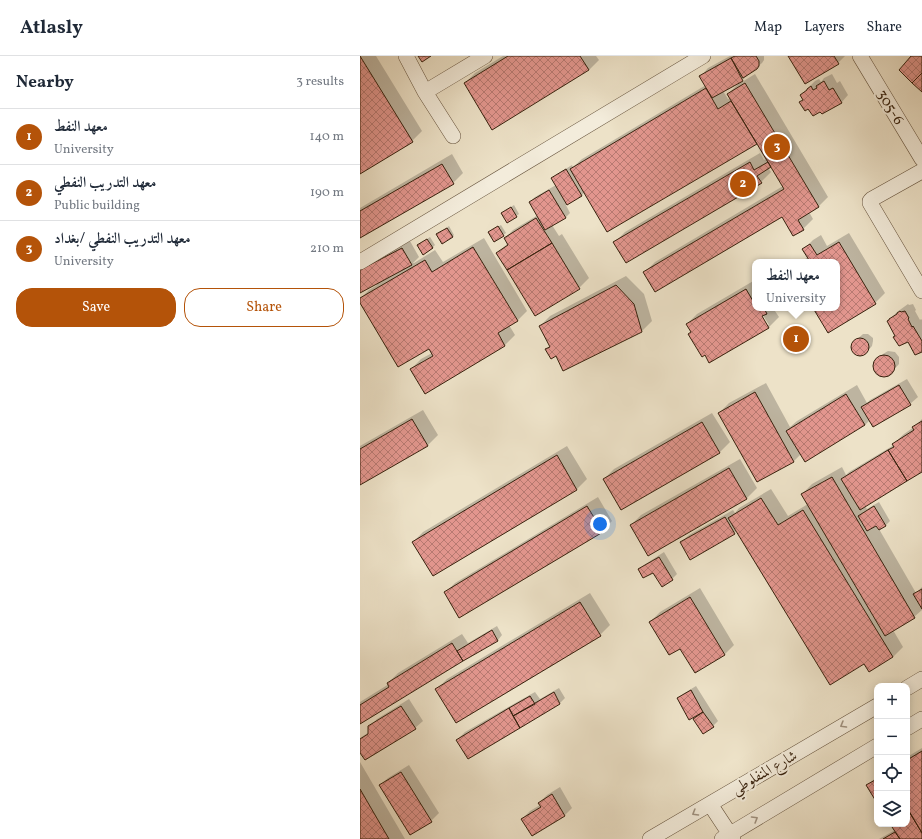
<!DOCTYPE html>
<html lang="en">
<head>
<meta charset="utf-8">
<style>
  :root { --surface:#fff; --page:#f6f6f7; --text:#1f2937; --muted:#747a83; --line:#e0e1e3; --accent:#b45309 }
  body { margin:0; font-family:Vollkorn,Amiri,serif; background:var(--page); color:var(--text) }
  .controls { position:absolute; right:12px; bottom:12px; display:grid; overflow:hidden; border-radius:8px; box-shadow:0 2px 10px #0003 }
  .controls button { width:36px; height:36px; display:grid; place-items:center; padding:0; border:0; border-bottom:1px solid var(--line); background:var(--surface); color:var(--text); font:20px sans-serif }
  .you { position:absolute; left:240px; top:468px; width:14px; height:14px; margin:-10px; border:3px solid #fff; border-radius:50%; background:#1a73e8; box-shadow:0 0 0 6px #1a73e833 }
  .badge { display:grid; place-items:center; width:26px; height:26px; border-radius:50%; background:var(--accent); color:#fff; font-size:13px; font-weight:700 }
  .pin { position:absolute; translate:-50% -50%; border:2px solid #fff; box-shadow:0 1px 4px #0006 }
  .popup { position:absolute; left:392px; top:203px; width:88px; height:52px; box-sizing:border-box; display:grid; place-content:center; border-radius:8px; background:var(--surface); filter:drop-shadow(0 1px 3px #0005); font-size:13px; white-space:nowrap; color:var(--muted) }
  .popup b { font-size:15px; color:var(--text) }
  .popup::after { content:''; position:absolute; left:50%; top:100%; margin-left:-8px; border:8px solid transparent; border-top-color:var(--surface) }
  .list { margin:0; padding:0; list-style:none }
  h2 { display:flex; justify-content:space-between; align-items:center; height:52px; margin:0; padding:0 16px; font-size:17px }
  h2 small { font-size:13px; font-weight:400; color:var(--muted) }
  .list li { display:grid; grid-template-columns:26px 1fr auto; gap:12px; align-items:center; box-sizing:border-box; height:56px; padding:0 16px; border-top:1px solid var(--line) }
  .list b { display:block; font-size:15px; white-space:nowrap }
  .list p { margin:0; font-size:13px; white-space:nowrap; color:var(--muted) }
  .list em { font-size:13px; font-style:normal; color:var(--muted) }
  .actions { display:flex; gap:8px; padding:12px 16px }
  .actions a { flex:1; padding:9px 0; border:1px solid var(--accent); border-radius:16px; text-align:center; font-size:14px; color:var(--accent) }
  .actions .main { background:var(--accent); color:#fff }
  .icon { flex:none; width:22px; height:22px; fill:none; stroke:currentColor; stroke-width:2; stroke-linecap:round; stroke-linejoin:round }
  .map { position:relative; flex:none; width:562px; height:783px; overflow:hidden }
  header { display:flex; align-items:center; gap:24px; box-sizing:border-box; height:56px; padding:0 20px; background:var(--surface); border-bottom:1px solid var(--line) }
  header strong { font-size:19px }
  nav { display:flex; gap:22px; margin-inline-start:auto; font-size:14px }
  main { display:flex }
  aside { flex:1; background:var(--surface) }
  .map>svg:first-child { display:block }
</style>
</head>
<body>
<header>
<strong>Atlasly</strong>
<nav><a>Map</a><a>Layers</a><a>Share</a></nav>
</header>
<main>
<aside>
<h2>Nearby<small>3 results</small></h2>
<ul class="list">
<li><span class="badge">1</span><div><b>معهد النفط</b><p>University</p></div><em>140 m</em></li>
<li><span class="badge">2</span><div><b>معهد التدريب النفطي</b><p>Public building</p></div><em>190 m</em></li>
<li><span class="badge">3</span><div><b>معهد التدريب النفطي /بغداد</b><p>University</p></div><em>210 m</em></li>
</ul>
<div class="actions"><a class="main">Save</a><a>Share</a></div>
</aside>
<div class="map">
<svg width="562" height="783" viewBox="0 0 562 783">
  <defs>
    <pattern id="building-cross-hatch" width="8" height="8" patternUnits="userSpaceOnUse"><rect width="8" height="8" fill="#e2968e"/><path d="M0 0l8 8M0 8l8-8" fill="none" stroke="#b87a72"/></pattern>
  </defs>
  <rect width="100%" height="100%" fill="#ede2c8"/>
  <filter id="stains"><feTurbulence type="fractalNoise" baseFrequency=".005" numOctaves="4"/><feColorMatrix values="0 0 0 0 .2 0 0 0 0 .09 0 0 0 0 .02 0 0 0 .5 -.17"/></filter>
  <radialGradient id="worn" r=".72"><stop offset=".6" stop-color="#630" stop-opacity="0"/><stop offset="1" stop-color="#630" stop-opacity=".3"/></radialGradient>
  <path fill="#0003" fill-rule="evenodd" d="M 0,0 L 16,0 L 62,75 L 52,85 L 0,117 Z
    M 143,0 L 236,0 L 239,4 L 229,14 L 105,27 L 115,17 Z
    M 370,0 L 404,0 L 404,4 L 402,7 L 381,25 L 382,26 L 395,18 L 468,141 L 458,151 L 449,156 L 453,163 L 443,173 L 434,179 L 422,159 L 285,216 L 295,206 L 423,130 L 411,110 L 408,112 L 411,116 L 401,126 L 255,186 L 265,176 L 400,97 L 404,104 L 407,103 L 397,87 L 247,175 L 225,136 L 222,139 L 206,149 L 210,157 L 205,162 L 192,169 L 199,180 L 202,178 L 229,222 L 219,232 L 137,197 L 145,190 L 148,187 L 145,182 L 153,174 L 178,159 L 170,146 L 175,141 L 196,129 L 192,123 L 197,118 L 212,109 L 213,111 L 222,103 L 346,29 L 341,20 L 348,12 ZM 380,26 L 368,38 L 371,42 L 368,43 L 363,35 Z
    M 429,0 L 485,0 L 478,7 Z
    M 472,18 L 477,27 L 480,25 L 488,39 L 481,47 L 449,51 L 441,46 L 444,43 L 441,39 L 455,25 L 459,23 L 461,26 L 464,22 Z
    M 92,98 L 103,117 L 93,127 L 0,181 L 0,152 Z
    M 154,149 L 159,158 L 156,160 L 142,157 Z
    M 141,169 L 146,177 L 134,185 L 132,174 Z
    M 89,170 L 94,179 L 92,181 L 78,178 Z
    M 489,177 L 525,237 L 515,247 L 468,275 L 454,252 L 477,252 L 477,206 L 441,206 L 448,201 L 443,194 L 453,184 L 461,179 L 467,190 Z
    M 70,181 L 75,189 L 72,192 L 58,189 Z
    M 124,182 L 167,255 L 157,265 L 149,269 L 155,279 L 145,289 L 65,336 L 51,313 L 61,303 L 72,297 L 69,291 L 0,245 L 0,243 L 9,234 L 17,229 L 16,228 L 0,236 L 0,212 L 50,185 L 59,201 L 53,207 L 54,207 L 75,194 L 83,206 Z
    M 266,220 L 284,238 L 292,265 L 282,275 L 196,299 L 187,293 L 190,289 L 180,270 L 190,260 Z
    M 395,224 L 395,252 L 413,252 L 419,261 L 409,271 L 350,306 L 327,268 L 337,258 ZM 401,256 L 409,269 L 407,269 L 399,257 Z
    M 548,248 L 549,249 L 553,248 L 556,254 L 555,255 L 560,264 L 561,263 L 562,264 L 562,295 L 548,284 L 536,279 L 530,263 L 537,256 Z
    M 503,278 L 508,278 L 513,282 L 513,285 L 512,290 L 505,298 L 500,300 L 497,299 L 493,296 L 491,292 L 493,287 Z
    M 528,295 L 535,296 L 539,301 L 539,308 L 530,318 L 524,320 L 521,319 L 516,315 L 514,309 L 517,303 L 523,298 Z
    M 547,323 L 558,341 L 550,348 L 510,364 L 505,369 L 441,398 L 434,405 L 397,425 L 359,357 L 369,347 L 406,327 L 430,371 L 437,365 L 497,329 L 507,347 L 510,344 Z
    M 63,354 L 78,379 L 68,389 L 0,428 L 0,390 Z
    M 352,357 L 370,386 L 360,396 L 244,423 L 254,413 Z
    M 562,363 L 562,415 L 505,450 L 507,453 L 519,446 L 530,465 L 525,470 L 519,473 L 556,537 L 562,531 L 562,554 L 554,561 L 533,574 L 543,591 L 533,601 L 505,606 L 377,475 L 374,477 L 321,486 L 329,479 L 373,454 L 375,457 L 379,452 L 411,433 L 428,460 L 448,448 L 442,438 L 452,428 L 482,411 L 486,419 L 489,416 L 534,389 L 533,388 L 544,378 L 554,371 Z
    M 207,390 L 227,423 L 217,433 L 73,519 L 53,486 L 63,476 Z
    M 380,403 L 397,432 L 387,442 L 289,499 L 271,469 L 281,459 Z
    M 238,441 L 252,465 L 242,475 L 85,537 L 95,527 Z
    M 304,496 L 317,518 L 312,523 L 294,515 L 279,513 L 284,509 Z
    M 340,532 L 374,589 L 364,599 L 320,592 L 290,566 L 300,556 Z
    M 230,537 L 250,569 L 240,579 L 77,633 L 87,623 Z
    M 137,570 L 142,579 L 138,584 L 0,666 L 0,646 L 29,628 L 28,627 L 38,617 L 102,578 L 108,587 Z
    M 336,630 L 358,665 L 353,670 L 335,663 L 340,658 L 318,643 L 323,638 Z
    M 199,632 L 205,642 L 200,647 L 108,702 L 97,684 L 105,676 L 157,646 L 175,636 L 180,643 Z
    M 49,643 L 63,665 L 55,672 L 0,695 L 0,682 L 9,676 L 9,671 L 17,663 Z
    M 562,692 L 562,783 L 519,783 L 535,774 L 531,768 L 547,768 L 547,701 Z
    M 0,706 L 45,783 L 0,783 Z
    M 49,709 L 79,757 L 71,765 L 20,729 L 28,722 Z
    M 517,721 L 517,745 L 507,729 Z
    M 200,731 L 212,752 L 205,759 L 172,779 L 162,763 L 170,755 L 180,749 L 179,747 L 187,739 Z"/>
  <path fill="url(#building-cross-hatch)" stroke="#38220e" d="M 0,0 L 53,86 L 0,118 Z
    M 58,0 L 71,0 L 62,6 Z
    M 148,0 L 220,0 L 229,14 L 132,74 L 104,27 Z
    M 375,0 L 396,0 L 399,5 L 399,10 L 397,13 L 383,22 L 371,2 Z
    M 428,0 L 474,0 L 479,8 L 445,28 Z
    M 551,0 L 562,0 L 562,17 L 552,27 L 539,14 Z
    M 371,2 L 383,25 L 352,42 L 339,20 Z
    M 562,17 L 562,36 L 552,27 Z
    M 464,25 L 469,34 L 473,32 L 482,47 L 462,58 L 460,56 L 453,60 L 448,53 L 445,55 L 439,46 L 443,44 L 440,39 L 447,34 L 447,33 L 451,30 L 453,34 L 457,32 L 456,30 Z
    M 385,27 L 459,151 L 438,164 L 444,174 L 433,180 L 422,161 L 295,236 L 283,216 L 424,133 L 367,38 Z
    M 346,32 L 358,53 L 371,45 L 397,88 L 247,176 L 210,113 Z
    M 390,106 L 394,114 L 408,106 L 411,111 L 397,120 L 402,127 L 266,207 L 253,186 Z
    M 82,108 L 94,128 L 0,182 L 0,155 Z
    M 206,113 L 222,140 L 207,149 L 191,122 Z
    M 189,134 L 206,162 L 185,174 L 169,146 Z
    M 151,151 L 157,161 L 147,167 L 141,157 Z
    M 176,162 L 192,187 L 147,214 L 136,197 L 148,189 L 144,182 Z
    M 138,170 L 144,180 L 134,186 L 128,176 Z
    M 87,172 L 93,181 L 82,188 L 76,178 Z
    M 67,183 L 73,192 L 63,199 L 57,189 Z
    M 479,186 L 516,248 L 468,277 L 453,252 L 477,252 L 477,206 L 446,206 L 449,204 L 442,193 L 450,188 L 457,199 Z
    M 192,187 L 220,233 L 175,260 L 147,214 Z
    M 113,191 L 158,265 L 138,277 L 145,290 L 65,338 L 50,313 L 73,300 L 69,293 L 38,311 L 0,247 L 0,242 L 65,204 L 72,216 Z
    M 42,192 L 52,209 L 0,237 L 0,214 Z
    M 256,229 L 274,248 L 282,276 L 203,315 L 196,300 L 191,303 L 185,293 L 190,291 L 179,270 Z
    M 386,233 L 393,245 L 395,244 L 395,252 L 404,252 L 407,258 L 402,260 L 409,272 L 349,307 L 345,299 L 342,301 L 328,278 L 331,276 L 326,268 Z
    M 540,255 L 541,256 L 545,255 L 549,262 L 548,263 L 552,271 L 553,270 L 562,285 L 562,296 L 555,299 L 548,286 L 539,290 L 533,281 L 535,280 L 527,265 L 529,264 L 529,263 L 537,258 L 537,257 Z
    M491 291a9 9 0 1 1 18 0a9 9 0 1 1-18 0Z
    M513 310a11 11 0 1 1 22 0a11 11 0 1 1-22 0Z
    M 539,329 L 551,349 L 513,371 L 501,351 Z
    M 395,336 L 434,406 L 397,426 L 358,357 Z
    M 486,338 L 505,369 L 445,406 L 426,375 Z
    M 52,363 L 68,390 L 0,429 L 0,393 Z
    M 562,365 L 562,416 L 547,425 L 528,394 L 534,391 L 532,388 L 554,374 L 552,371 Z
    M 342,366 L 360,397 L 261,454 L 243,423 Z
    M 528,394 L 547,425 L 500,454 L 481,423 Z
    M 197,399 L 217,434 L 73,520 L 52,486 Z
    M 369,412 L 387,443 L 288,500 L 270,469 Z
    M 472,421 L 555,562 L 525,580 L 441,438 Z
    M 401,442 L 418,469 L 443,454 L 533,601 L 509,616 L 504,608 L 470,629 L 368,462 Z
    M 227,450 L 243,476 L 99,562 L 84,536 Z
    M 514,450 L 526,470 L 519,474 L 516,470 L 507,475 L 498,460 Z
    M 365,461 L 375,478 L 330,504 L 320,486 Z
    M 299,501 L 313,524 L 302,531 L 293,517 L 283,522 L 278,513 Z
    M 562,533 L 562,553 L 553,538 Z
    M 330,541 L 365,599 L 335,617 L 320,593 L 309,599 L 289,566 Z
    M 220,546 L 241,580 L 96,667 L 75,633 Z
    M 132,574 L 138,585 L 103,605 L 97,595 Z
    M 92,587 L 103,605 L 0,668 L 0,649 L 29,631 L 27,627 Z
    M 331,634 L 343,656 L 329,664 L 317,642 Z
    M 194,636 L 200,648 L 160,672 L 153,660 Z
    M 170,640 L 175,648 L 153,660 L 149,652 Z
    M 41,650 L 56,673 L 5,704 L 0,697 L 0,683 L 8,678 L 8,670 Z
    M 149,652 L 160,672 L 108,703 L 96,684 Z
    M 343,656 L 354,671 L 343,678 L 333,663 Z
    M 562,695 L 562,777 L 547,752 L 547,704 Z
    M 41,716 L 72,766 L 50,779 L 19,729 Z
    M 517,723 L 517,747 L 506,729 Z
    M 0,733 L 29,783 L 0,783 Z
    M 192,738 L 205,760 L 172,780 L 161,763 L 181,751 L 178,747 Z
    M 547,752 L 562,777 L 562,783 L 540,783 L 530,768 L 547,768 Z
    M 535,776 L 540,783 L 523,783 Z"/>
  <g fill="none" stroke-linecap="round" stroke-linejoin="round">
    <g stroke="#65523c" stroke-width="16">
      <path id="minor" d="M 46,0 L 65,36 L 93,80
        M 500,0 L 562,103
        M 65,36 L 125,0
        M 562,115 L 512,143 L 510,145 L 510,147 L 562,235
        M 0,206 L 343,0
        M 547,632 L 562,623
        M 547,672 L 562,663
        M 350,748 L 373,783
        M 290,783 L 517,650
        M 362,783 L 517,690"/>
    </g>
    <use href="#minor" stroke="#f3ecdb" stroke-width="15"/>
  </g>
  <defs><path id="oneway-chevron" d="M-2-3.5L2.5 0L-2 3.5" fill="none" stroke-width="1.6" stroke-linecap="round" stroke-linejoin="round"/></defs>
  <g stroke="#9f917f">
    <use href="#oneway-chevron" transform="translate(483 669) rotate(150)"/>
    <use href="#oneway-chevron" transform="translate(335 757) rotate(149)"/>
    <use href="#oneway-chevron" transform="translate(395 763) rotate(-31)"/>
  </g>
  <g text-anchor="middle" stroke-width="4" stroke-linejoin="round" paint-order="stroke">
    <g font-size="15" fill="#38220e" stroke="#f3ecdb">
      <text transform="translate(531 51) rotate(59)" y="5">305-6</text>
      <text transform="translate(404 716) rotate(-30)" y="5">شارع المنفلوطي</text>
    </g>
  </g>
  <rect width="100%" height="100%" filter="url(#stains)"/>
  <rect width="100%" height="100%" fill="url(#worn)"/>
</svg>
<div class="controls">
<button>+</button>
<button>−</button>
<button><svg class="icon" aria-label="locate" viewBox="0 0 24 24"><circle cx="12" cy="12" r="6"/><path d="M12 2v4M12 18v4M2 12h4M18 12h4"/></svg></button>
<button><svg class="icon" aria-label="layers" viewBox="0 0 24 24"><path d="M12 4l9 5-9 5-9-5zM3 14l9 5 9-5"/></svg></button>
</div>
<div class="you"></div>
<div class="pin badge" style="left:436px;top:283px">1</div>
<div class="popup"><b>معهد النفط</b>University</div>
<div class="pin badge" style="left:383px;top:128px">2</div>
<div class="pin badge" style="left:417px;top:91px">3</div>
</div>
</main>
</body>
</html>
